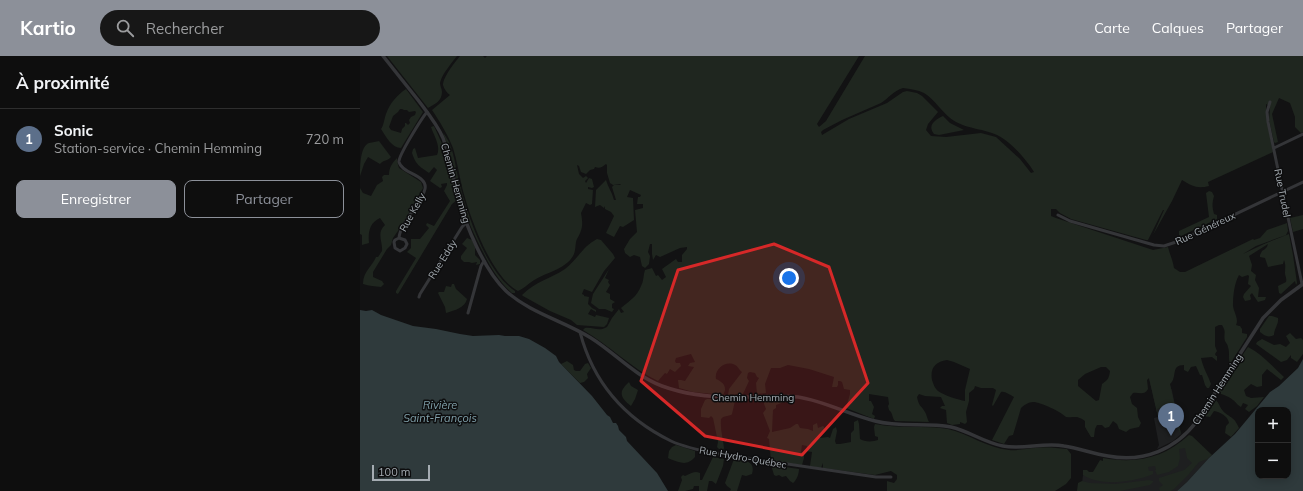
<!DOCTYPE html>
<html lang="fr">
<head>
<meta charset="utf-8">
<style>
  :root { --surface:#0e0e0e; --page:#171717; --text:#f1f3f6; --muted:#9b9c9e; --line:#2e2e2e; --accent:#8c9099 }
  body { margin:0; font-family:Mulish,sans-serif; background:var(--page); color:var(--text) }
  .controls { position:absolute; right:12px; bottom:12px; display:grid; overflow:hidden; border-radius:8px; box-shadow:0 2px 10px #0003 }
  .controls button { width:36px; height:36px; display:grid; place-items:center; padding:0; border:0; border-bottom:1px solid var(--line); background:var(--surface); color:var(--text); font:20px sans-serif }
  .scale { position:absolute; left:12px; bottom:10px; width:58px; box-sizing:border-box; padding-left:4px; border:2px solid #a5acb2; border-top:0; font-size:11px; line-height:14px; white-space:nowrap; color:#a5acb2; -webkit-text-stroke:3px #0d0d0e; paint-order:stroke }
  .you { position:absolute; left:429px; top:222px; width:14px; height:14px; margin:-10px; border:3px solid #fff; border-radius:50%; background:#1a73e8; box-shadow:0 0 0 6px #1a73e833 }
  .badge { display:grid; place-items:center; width:26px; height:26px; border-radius:50%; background:var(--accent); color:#fff; font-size:13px; font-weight:700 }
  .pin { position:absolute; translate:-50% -33px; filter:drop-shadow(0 1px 2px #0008) }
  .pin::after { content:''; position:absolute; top:21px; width:14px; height:12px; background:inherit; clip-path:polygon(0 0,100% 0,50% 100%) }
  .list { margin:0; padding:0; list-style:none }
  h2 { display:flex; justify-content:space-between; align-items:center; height:52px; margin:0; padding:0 16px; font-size:17px }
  h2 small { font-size:13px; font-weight:400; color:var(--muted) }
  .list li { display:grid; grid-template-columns:26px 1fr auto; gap:12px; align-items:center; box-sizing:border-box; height:60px; padding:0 16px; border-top:1px solid var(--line) }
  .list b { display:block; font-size:15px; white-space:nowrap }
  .list p { margin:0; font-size:13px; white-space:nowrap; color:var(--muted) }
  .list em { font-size:13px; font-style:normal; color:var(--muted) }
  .actions { display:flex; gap:8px; padding:12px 16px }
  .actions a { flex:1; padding:9px 0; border:1px solid var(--accent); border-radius:8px; text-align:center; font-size:14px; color:var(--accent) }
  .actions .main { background:var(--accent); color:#fff }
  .icon { flex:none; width:22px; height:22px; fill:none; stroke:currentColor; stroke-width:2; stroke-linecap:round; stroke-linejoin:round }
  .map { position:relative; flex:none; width:943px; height:435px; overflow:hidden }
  header { display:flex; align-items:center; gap:24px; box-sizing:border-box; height:56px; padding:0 20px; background:var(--accent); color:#fff }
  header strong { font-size:19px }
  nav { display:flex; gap:22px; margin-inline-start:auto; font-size:14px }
  .search { width:280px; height:36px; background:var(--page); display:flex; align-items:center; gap:10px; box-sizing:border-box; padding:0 14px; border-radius:22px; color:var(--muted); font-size:15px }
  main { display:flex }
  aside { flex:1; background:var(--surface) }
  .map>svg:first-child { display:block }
</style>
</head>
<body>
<header>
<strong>Kartio</strong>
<div class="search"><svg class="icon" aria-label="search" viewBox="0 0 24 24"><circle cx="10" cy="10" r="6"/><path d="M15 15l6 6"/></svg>Rechercher</div>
<nav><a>Carte</a><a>Calques</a><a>Partager</a></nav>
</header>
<main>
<aside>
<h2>À proximité<small></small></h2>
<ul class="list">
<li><span class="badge" style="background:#5c6f8a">1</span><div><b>Sonic</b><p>Station-service · Chemin Hemming</p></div><em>720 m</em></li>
</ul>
<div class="actions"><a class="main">Enregistrer</a><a>Partager</a></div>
</aside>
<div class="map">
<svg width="943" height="435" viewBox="0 0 943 435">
  <rect width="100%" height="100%" fill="#121213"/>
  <path fill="#1e1f20" d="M 789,322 L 809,326 L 812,335 L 821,378 L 813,385 L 797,393 L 799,389 L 794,362 L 798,361 Z
    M 822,389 L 852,399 L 827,426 L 817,435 L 721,435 L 723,419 L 742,421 L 754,407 L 789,405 Z"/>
  <path fill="#1f261f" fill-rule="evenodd" d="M 27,0 L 97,0 C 91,8 82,18 80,27 C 80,30 82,33 82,36 C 82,45 75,48 68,52 Z
    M 100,0 L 123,0 L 125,2 L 127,0 L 499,0 L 457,68 L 459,71 L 466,65 L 505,0 L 943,0 L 943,76 L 941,77 L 935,71 L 935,61 L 930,47 L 919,42 L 912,58 L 918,86 L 915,87 L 914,86 L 909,64 L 910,50 L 906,48 L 906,59 L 913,96 L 848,126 L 849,130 C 837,133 832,130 822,124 L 812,145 L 793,179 L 804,154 L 803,154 L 788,184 L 786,184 L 711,163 L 700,157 L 696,153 L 691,153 L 691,160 L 696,162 L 793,194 L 808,191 C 810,199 813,205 814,212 L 820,216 L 825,216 L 893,183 L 894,184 L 900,182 L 907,174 L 927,167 L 928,175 L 926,179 L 896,190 L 883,198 L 904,188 L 929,178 L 933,199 L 937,227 L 936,229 L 935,225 L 921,238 L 919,237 L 918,230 L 926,226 C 927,222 925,220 925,217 C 925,212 926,209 924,204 L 923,208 L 908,211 L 905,202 L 900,201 L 900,199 L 902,195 C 905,193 907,192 908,188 L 889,200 L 892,209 L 891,215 L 896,219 L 895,224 L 899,232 L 898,241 L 906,241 L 905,244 L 898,246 L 892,237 L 890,239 L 891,243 L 890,244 L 885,245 L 883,241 L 884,238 L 891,230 L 888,228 L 889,220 L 888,219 L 882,221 L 879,219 C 874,228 873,240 873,250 C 874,257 879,263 876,269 L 879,270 L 880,270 L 882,273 L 882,277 L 887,278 L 887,281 L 870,308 C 868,302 870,297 868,291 C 868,289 866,287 865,285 C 863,278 867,277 862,269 L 859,269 L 855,271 L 855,290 L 857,295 L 855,298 L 856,300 L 857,300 L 857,305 L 852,301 L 841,302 C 843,312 848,319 851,328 L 849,332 L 847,332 L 845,329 L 842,319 L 840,319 L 836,310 L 831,311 L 828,316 L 824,314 L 824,309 C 810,309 818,321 810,328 L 821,378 L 818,373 L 815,361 L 811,362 L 811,359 L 803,359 L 802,352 L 797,353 L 798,361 L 789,322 L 787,324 L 788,333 C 784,340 779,336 773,337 L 770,341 L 772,348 L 777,352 L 778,361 L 781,367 L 779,371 L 770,373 L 766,376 L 759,373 L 757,368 L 753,365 L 749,371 L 745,372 L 742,369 L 737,369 L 735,373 L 734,381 L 731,381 L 725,371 L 725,365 C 716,359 715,362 706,361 C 701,356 681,346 673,346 C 669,346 664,349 661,352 L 653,379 L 649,380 L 644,388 L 632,384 L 654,341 C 650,339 645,335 641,336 L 633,350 L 632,349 L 636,334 L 633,332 L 621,332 L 615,330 L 614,333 L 609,337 L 609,345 L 606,356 L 607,366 L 605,368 L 600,366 L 600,368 L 592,369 L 587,367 L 586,354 L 580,352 L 582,350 L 585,350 L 581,341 L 565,340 L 559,338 L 557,341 C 559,351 561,349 565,356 C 567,359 567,363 569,366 L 535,365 C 532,362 533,357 529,354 L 528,350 L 529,348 L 528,341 L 509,338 L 509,345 L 511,345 L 514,351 L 512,358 L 515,360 L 514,363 L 486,352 L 490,338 L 490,334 L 484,333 L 482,326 L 480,325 L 478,325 L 478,329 L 477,331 L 472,331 L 474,321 L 449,313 L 428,309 L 420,312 L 411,312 L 405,328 L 406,337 L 397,338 L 396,327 L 399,322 L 397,321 L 395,317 L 390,316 L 388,317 L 387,322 L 389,325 L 383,338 L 368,339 L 369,333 L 382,316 C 379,314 378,310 375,309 C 366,304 354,313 356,323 C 363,326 368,331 363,339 L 333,336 L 319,332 L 318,324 L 321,324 L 325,325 L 334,311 L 328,310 L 330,307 L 335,306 L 331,298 L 316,302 L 315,305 L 316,307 L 320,307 L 321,310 L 315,316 L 310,313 L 307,318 L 305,317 L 298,325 C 271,312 249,289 223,274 L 225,272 C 233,271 239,276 247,271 L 252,262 L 259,253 L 261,257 L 264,256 L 261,252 C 269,245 277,241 281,230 C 284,225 283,220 285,214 L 292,212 L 296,220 L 298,219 L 302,224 L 306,221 L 302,213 L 316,203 L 318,206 L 322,206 L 322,199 L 327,193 L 327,191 L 320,192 L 300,201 L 296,199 L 293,204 L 292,198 L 292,188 L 290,188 L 288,196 L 290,200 L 289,208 L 285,212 L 282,210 L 280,201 L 274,199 L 270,201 L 265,197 L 264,193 L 270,183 L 277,176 L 275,154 L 283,152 L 283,148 L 277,148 L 278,141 L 280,141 L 281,139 L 270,134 L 267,141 L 273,142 L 274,164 L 263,171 L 260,170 L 254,181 L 246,177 L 254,160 L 251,156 L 245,153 L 245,150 L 244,152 L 240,149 L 235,151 L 236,134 L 246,124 C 248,131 252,136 254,144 L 256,144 L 252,131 L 254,129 L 260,129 L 261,128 L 253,129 L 250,127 L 247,117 L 247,109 L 246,108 C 242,111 240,113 235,111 L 234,113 L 230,114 L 226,118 L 221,116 L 219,110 L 217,109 L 219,118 L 223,122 L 226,120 L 228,122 L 225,125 L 226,127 L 229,122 L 232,123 L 234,131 L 232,132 L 228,131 L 228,133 L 233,134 L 232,148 L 230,149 L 226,147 L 221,157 C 223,169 223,172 217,183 C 215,187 216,193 214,198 C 208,212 188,216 176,223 C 170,226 165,232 158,235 C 131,221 109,159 102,131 C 99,118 97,105 93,92 C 88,79 80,66 72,54 L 90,39 C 87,37 84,33 83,29 C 83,21 95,6 100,0 ZM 543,32 C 550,33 558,34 564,37 C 574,42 583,59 596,66 C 609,73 624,73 637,79 C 649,84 667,104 674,116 L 671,117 L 660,103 L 636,81 L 621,77 L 586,81 L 571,80 L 566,74 L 568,68 L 578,56 L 562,40 L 557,37 L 547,35 L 543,36 L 527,47 L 489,63 L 462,79 L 461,76 L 463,74 L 482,64 L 521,47 C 529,42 533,35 543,32 ZM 587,304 L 594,306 L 610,313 L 605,334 L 605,345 C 599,344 583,339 578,335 C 575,333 573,327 572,324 C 570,312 575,306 587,304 ZM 741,311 L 746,311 L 750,315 C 749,322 748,324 742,328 L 739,344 L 736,345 L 718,330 L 718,324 L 725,318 Z
    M 46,33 L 63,56 L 41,92 C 32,92 26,81 21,73 C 24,69 24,63 26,58 C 30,47 37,39 46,33 ZM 42,53 L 44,54 L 47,54 L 49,56 L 55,55 L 56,56 L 55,59 L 51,61 L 49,64 L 50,67 L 48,69 L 46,67 L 45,67 L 45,70 L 42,73 L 41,77 L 31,74 L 29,71 L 33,60 L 38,56 L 40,53 Z
    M 583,60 L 590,67 L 604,74 L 579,79 L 574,78 C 567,69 575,64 583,60 Z
    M 74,70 L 84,92 L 84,93 L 82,94 L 83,99 L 86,100 L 97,144 L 92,148 L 38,238 L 36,237 L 36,235 L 56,202 L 47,196 L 51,192 L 51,183 L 60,183 L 69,172 L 66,169 L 67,167 L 74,170 L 90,145 L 84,135 L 87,129 L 87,127 L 81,128 L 82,131 L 80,132 L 70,125 L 77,114 L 74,111 L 69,117 C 59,110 56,109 52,97 L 53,93 L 55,92 L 58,102 L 77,99 C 81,90 74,80 71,71 Z
    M 83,77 C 94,89 95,110 99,125 C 107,158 126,216 155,235 L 155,237 L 152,237 C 140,227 131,212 124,198 C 114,179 105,159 100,139 C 94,118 91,97 83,77 Z
    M 19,85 L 31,101 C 28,105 23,104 20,108 L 8,101 L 4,108 L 0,120 C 0,111 0,90 9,87 C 13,86 16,86 19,85 Z
    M 37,102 L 38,109 L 39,112 L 61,126 L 63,132 L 42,169 L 33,182 L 31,189 L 27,193 L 13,216 L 13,221 L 22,225 L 24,228 L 21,231 C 15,230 9,230 3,228 C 3,215 12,211 16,201 L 18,201 C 19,200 21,196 22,195 C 23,186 16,177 25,169 L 20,162 C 9,167 8,177 9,187 L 2,189 L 2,179 L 0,178 L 0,132 L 3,137 L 11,140 L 17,129 L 23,125 L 22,121 L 24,119 L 29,119 C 29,112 32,107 37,102 Z
    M 849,135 L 852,136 L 854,140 C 852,148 852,150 854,158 L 857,159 L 857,163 L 821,180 L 819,179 L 819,175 L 849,161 L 846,137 Z
    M 943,159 L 943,173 L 933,176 L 930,162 Z
    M 107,182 L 112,184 L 115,191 L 115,199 L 120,204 L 120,208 L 116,209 L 117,206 L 112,207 L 109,206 L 104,206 L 101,203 L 101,200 L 107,192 L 102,188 Z
    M 237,183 L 241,184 L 253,198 L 255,202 L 244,215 L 232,236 L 224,233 L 222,238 L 224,239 L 224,240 L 229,241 L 228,248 L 232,252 L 236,254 L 236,256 L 231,253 L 228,258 L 235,261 L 236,259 L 249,262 L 247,268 L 244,271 L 217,269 L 211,264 L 190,255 L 163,240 L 162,239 C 176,225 190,223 205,213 C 217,204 223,190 237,183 Z
    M 249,213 L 245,222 L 249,224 L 248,226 L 250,229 L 246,236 L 250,238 L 250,243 L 255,246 L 252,248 L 252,252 L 254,253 L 252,256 L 245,253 L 239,253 L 231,247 L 233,238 Z
    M 92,228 L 94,228 L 96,233 L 107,243 C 105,252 95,254 86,257 L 85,251 L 78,237 L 79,236 L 84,236 L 86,230 L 91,231 Z
    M 909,260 L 912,260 L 918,262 C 919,268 914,273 914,279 C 908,282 905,280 900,276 L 900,273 Z
    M 930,277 L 936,283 L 941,282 L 943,284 L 943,298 L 937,306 L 931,302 L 931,299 L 927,304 L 921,306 L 896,288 L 897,286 L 902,283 L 914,289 L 920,288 L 926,291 L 930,287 L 926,280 Z
    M 888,291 C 903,299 912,310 924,321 L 921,324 L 907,313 L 902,319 L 902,330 L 897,331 L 891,328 L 884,334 L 886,340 L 891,342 L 904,341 L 897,350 L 889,356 L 885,353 L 888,349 L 883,347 L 881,351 C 877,349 876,346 873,344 C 870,341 862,338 857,337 Z
    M 207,305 L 213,309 L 214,314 L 216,315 L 220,315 L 225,308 L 228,307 L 231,312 L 227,318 L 228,322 L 224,326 L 220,327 L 201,308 Z
    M 269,326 L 271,330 L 278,334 L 275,343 L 271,350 C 260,341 258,336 269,326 Z
    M 425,342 L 424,346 L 416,349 L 416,352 L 413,354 L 412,376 L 430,372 L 436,368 L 438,368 L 440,372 L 448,373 L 453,375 L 453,369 L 457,367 L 458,372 L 463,370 L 464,371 L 465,374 L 464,376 L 461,377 L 460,382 L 468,381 L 470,382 L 473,373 L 476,371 L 477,375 L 475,385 L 476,388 L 480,388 L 491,386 L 491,377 L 494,374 L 494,366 L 498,364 L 499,368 L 500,383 C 504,386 513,386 518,384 L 518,381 L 515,380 L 514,371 L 515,368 C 539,373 564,369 588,373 C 609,378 627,392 649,394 C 658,395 667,392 676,392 C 687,391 696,392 707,393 L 711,398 L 711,422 L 706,428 L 695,435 L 527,435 L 527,425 L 534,427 L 537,423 L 537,419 L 531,415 L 515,419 L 463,412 L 463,407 L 461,412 L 450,410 L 452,396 L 446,395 L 447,390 L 442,389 L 441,396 L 444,397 L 444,402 L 442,409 L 411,405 L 409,383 L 407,382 L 410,375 L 403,357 L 406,353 L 404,348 L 404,344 L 407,342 Z
    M 347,343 L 372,344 L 375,345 L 372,358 L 371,359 L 363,361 L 361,363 C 360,373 363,382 364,392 L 363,394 L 359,393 L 357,391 L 358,386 L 353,362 L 351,360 L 349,362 L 341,361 L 341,353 L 345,344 Z
    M 854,344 L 856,344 C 859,347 860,352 863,355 C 871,363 874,360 879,372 L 871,381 L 865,377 L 866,370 L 869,367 C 868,360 860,356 854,355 L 850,361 L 844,360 Z
    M 829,379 L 832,380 L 852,399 L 847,403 L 839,406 L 829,418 L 814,433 L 811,435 L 800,435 L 799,432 L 803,429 L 799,425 L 799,422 L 824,414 L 832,407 L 827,402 L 825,392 L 819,393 L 820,402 L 818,410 L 809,416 L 797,419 L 795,414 L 796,414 L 795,410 L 788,411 L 789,415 L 793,415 L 793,418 C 775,426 741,431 723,419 L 723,414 L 727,414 L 729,416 L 733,416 L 740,404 L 743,405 L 743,402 C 777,408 804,402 829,379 Z
    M 316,389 L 335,395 L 335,401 C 327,410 321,407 310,403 L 308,402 L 309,395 L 312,391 Z
    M 353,401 L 364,403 L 363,410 L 356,428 L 352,425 L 349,425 L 347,435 L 339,435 L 339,430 L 334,430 L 333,433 L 325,435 L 318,435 L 322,424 L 321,421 L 323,419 L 325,420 C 330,418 334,414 340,417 L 340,424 L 342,424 Z
    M 374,403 C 384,405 396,404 392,418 L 386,420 L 382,419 L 377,435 L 370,435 L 371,433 L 367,430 L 365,427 Z
    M 411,409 L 439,413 C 439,417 437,424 433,427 L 430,425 L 426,420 L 422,421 L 419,419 L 416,420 L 414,419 Z
    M 789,424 L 793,425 L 793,426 L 790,429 L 760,435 L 717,435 L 718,427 L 722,425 L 730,427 L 755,428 Z"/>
  <path fill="#2f3a3c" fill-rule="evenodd" d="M 0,254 L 6,255 L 12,254 L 21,259 L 53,270 L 76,273 L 100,278 L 113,280 L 139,279 L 145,280 L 159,280 L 169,283 L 185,292 L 196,300 L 199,306 L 232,340 L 247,359 L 250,361 L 253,367 L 256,367 L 258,370 L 259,374 L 266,381 L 267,385 L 297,417 L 308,435 L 0,435 Z
    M 943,303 L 943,435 L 817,435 L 827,426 L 849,402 L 875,378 L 910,336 L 919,330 L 938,312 ZM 898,354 L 928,354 L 928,420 L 898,420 Z"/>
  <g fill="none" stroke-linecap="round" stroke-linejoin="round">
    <path stroke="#343538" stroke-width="3" d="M 910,46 L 907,56 L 908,66 L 942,228
      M 914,92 L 943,78
      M 698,159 L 710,165 L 794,189 L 804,190 L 819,185 L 943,126
      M 39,182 L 45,184 L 47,188 L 45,192 L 40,195 L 35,192 L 34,186 L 35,184 L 39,182 C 40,166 62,148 65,133 C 68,119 42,118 39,106 C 38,100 62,62 67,56
      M 59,241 L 60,238 L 102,171 L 107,166
      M 108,257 L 121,210 L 124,205
      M 220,276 C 233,326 264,362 311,385 C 326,392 343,395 359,398 L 516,421 L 531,421"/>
    <path stroke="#343538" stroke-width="3.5" d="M 23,0 C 35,15 46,29 58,44 C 67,56 77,68 83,82 C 90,101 93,121 98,141 C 106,170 124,214 146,235 C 170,257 204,265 231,282 C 255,297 275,320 302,330 C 329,340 358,342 387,341 C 404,341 421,339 438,341 C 465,345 489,359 515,365 C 540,372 566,366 591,371 C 609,375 625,387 643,390 C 663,394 684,386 704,390 C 719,392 733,398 748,400 C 784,407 816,393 837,365 L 903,262 L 921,244 L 943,228"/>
  </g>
  <path fill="#d62828" fill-opacity="0.2" stroke="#d62828" stroke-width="3" stroke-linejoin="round" d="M 414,188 L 469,211 L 508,327 L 442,399 L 345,380 L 281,325 L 318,214 Z"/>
  <g text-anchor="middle" stroke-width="3" stroke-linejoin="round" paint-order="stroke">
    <g font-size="10" fill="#a5acb2" stroke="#0d0d0e">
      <text transform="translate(96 127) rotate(74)" y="4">Chemin Hemming</text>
      <text transform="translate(923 137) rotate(79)" y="4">Rue Trudel</text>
      <text transform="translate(52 156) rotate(-61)" y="4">Rue Kelly</text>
      <text transform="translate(845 172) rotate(-25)" y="4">Rue Généreux</text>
      <text transform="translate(82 203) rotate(-58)" y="4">Rue Eddy</text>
      <text transform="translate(857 333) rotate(-57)" y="4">Chemin Hemming</text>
      <text x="393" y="345">Chemin Hemming</text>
      <text transform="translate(383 401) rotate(10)" y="4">Rue Hydro-Québec</text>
    </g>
    <g font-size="11" font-style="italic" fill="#80a0aa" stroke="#0d0d0e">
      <text x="80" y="353">Rivière<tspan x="80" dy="13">Saint-François</tspan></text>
    </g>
  </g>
</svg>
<div class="controls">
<button>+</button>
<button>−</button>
</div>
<div class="scale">100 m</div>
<div class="you"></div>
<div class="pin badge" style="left:811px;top:380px;background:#5c6f8a">1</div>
</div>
</main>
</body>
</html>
